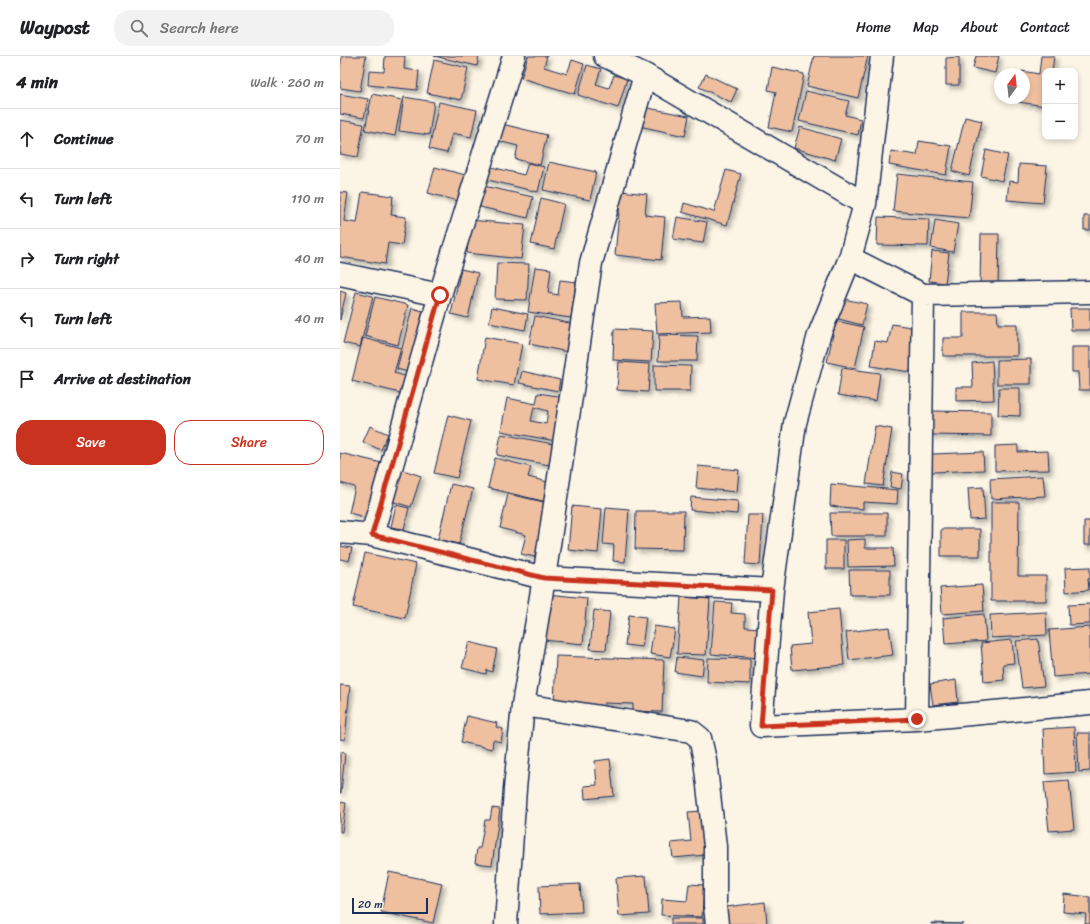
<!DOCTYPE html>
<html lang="en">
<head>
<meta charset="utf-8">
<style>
  :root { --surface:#fff; --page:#f2f2f2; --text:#202124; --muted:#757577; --line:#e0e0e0; --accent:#c8321e }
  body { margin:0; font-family:Sriracha,sans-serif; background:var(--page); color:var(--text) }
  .controls { position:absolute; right:12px; top:12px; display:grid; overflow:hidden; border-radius:8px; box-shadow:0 2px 6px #0003 }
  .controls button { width:36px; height:36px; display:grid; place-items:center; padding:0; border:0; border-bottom:1px solid var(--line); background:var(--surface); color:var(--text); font:20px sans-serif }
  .compass { position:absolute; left:654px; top:12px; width:36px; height:36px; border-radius:50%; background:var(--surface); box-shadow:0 2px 6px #0003; rotate:15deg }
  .scale { position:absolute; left:12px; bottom:10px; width:76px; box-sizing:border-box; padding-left:4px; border:2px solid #1b2f5e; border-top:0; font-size:11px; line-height:14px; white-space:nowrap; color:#1b2f5e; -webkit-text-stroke:3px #fcf5e5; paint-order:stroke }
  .stop { position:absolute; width:12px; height:12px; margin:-9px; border:3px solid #c8321e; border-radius:50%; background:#fff }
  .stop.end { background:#c8321e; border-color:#fff; box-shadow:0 1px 4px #0008 }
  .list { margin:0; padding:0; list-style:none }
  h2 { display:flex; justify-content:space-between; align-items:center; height:52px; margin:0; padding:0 16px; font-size:17px }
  h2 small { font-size:13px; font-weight:400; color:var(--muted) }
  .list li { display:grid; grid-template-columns:26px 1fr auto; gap:12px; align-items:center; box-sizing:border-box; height:60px; padding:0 16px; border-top:1px solid var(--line) }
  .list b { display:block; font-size:15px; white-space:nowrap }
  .list em { font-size:13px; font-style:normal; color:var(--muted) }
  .actions { display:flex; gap:8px; padding:12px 16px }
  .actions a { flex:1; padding:9px 0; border:1px solid var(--accent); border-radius:16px; text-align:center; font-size:14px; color:var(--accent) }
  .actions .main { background:var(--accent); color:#fff }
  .icon { flex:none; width:22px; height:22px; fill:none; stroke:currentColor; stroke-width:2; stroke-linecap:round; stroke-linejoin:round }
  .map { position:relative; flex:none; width:750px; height:868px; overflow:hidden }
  header { display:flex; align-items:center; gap:24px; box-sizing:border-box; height:56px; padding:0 20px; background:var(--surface); border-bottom:1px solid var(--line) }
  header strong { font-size:19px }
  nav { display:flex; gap:22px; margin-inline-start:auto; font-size:14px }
  .search { width:280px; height:36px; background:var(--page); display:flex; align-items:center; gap:10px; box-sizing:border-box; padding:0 14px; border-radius:16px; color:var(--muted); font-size:15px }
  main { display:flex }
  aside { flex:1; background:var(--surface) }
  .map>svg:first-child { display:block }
</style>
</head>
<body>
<header>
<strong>Waypost</strong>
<div class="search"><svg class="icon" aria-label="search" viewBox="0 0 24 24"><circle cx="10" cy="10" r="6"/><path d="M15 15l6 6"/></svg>Search here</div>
<nav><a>Home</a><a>Map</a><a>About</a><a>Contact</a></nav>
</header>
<main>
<aside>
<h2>4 min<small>Walk · 260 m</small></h2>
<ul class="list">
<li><svg class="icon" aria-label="ahead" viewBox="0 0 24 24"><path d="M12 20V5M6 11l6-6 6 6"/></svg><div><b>Continue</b></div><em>70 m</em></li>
<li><svg class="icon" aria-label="left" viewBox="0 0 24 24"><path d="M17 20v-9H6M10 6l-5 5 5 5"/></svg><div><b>Turn left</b></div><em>110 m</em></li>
<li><svg class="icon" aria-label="right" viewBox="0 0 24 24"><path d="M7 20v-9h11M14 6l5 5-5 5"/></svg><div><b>Turn right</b></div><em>40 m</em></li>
<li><svg class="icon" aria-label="left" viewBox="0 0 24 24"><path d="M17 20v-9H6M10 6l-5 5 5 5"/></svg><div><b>Turn left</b></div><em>40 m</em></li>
<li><svg class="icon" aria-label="arrive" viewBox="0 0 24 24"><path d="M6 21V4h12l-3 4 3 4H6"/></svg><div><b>Arrive at destination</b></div></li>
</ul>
<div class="actions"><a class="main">Save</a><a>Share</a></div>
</aside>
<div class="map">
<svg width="750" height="868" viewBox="0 0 750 868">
  <defs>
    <filter id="shadow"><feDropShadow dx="3.5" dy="3.5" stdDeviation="2" flood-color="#0004"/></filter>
  </defs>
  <rect width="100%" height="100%" fill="#fcf5e5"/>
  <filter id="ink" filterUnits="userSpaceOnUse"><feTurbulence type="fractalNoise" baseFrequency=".025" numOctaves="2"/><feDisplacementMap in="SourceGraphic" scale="8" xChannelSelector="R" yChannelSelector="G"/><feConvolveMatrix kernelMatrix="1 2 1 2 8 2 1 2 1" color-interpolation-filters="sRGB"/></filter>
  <g filter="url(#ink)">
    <path fill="#efc09f" stroke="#1b2f5e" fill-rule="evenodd" filter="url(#shadow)" d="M 2,0 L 26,0 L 20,35 L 0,32 L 0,12 Z
      M 45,0 L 65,0 L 64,13 L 79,15 L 77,34 L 28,29 L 29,15 L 44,16 Z
      M 94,0 L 139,0 L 137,10 Z
      M 188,0 L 207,0 L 204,11 L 227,18 L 232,4 L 244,8 L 235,38 L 181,22 Z
      M 474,0 L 528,0 L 518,42 L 467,30 Z
      M 636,0 L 659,0 L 655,17 L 633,12 Z
      M 701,0 L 714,0 L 712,15 L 705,15 L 705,50 L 678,46 L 678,42 L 684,42 L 684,18 L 682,18 L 682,15 L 699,18 Z
      M 619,1 L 619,29 L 606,29 L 606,2 Z
      M 94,4 L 128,12 L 121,44 L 87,37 Z
      M 247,9 L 261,13 L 256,28 L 269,32 L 274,19 L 287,23 L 278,52 L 238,39 Z
      M 432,11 L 464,18 L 452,76 L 429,71 L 436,36 L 428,34 Z
      M 366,18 L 397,33 L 391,46 L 359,31 Z
      M 466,35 L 509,45 L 505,59 L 521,63 L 518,79 L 459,65 Z
      M 0,38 L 28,43 L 24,62 L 0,58 Z
      M 32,38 L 62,44 L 55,80 L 25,74 Z
      M 64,41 L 94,46 L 89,79 L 59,75 Z
      M 99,46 L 137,54 L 131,81 L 112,77 L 107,97 L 89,93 Z
      M 303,51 L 349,60 L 345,80 L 299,70 Z
      M 625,61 L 642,65 L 629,120 L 612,115 Z
      M 0,64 L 24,68 L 18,101 L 0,98 Z
      M 162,68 L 207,79 L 200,109 L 175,103 L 178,90 L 158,85 Z
      M 460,71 L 501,83 L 495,104 L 454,92 Z
      M 579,85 L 611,90 L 606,119 L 549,109 L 551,95 L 577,99 Z
      M 646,94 L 668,99 L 662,125 L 641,120 Z
      M 209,106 L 256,116 L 250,144 L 203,134 Z
      M 188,107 L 204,111 L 198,136 L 144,123 L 147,110 L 184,119 Z
      M 679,108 L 707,110 L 703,147 L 667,144 L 669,125 L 678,126 Z
      M 95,111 L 125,119 L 118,145 L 88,137 Z
      M 386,114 L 401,118 L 387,169 L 342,156 L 344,147 L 374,156 Z
      M 557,118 L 633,126 L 629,162 L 553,155 Z
      M 144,130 L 193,141 L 188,162 L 140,151 Z
      M 281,135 L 307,138 L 305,159 L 325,161 L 321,204 L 275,199 Z
      M 0,136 L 8,137 L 4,165 L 17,167 L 22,136 L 53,140 L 51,159 L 66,161 L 62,189 L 48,187 L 45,208 L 0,201 Z
      M 201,142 L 224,148 L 214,193 L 191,188 Z
      M 744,160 L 750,160 L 750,174 L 744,174 Z
      M 337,161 L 367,166 L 363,187 L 333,183 Z
      M 538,161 L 589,163 L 588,190 L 537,189 Z
      M 130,164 L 185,169 L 181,203 L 127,197 Z
      M 595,164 L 618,168 L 613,196 L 591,192 Z
      M 641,178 L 659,178 L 658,230 L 640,229 Z
      M 592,195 L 609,197 L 605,227 L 589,225 Z
      M 157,207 L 189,208 L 187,244 L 155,243 Z
      M 195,211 L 211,213 L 208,237 L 218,239 L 220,224 L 236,226 L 231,262 L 188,256 Z
      M 121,213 L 138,217 L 128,262 L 111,258 Z
      M 0,235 L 6,237 L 0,264 Z
      M 16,236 L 33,240 L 20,291 L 3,287 Z
      M 35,241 L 68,249 L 58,289 L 25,280 Z
      M 499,242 L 527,248 L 522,269 L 495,262 Z
      M 342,246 L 343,261 L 370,260 L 371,276 L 317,278 L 315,247 Z
      M 152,251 L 188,258 L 185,274 L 149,267 Z
      M 72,252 L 83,255 L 68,316 L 57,313 Z
      M 730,252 L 750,252 L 750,274 L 731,274 Z
      M 623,256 L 657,256 L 658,268 L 677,268 L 677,300 L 603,300 L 603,282 L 623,282 Z
      M 195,260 L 234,268 L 228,296 L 189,288 Z
      M 496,265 L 524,271 L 515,312 L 487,306 Z
      M 552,268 L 577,272 L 570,316 L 531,310 L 535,285 L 548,287 Z
      M 274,273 L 313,275 L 311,306 L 273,304 Z
      M 319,279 L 358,280 L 357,305 L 318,305 Z
      M 145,281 L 182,288 L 174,329 L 138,323 Z
      M 23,282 L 61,292 L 54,317 L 72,322 L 68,339 L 12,325 Z
      M 732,291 L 750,291 L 750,334 L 739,334 L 738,316 L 732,316 Z
      M 691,303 L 691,328 L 657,328 L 657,304 Z
      M 652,305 L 654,344 L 616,345 L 616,331 L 633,331 L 632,307 Z
      M 279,306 L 310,308 L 308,336 L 277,334 Z
      M 314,309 L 351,310 L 350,335 L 314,335 Z
      M 502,312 L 540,317 L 536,345 L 498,339 Z
      M 182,315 L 220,324 L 218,335 L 179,327 Z
      M 659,332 L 680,332 L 680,360 L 658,359 Z
      M 198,337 L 224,341 L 216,385 L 161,375 L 167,342 L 196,348 ZM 194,351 L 208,355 L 206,368 L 191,365 Z
      M 591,355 L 651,356 L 651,380 L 591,379 Z
      M 108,359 L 131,365 L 117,422 L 94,417 Z
      M 30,370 L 48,378 L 41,394 L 23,386 Z
      M 535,370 L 552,373 L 543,430 L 526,428 Z
      M 161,378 L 213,388 L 209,409 L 157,399 Z
      M 678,389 L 678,396 L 708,395 L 709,414 L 655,415 L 655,390 Z
      M 643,396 L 644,414 L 592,416 L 592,398 Z
      M 0,397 L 46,408 L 32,463 L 9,457 L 15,431 L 0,427 Z
      M 155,402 L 191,411 L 188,421 L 212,427 L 207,446 L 148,432 Z
      M 358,410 L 399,414 L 397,436 L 356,432 Z
      M 54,411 L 81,420 L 71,451 L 44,443 Z
      M 552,416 L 563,418 L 561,433 L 550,431 Z
      M 703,420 L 705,440 L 651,443 L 650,423 Z
      M 111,428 L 133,433 L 119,488 L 98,483 Z
      M 491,428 L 558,434 L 557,448 L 523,446 L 523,453 L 490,450 Z
      M 643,431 L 645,463 L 630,464 L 628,432 Z
      M 168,438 L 208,447 L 195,501 L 181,498 L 186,479 L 160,472 Z
      M 351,441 L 398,445 L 397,458 L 350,454 Z
      M 651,446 L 679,446 L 678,520 L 706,520 L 706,545 L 651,545 Z
      M 56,449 L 69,452 L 64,473 L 51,471 Z
      M 232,450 L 262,453 L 258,497 L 228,494 Z
      M 266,451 L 289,453 L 285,506 L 273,505 L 274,489 L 263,488 Z
      M 296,455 L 344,455 L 343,494 L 295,493 Z
      M 490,457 L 547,457 L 547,480 L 491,480 Z
      M 408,459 L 423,459 L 420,509 L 405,508 Z
      M 744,465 L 750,465 L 750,489 L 744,489 Z
      M 601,473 L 640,473 L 640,500 L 601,500 Z
      M 525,483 L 525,492 L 553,492 L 554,510 L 508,511 L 507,484 Z
      M 486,484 L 504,484 L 504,513 L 486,513 Z
      M 0,490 L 12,492 L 9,505 L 0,503 Z
      M 25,497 L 76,508 L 65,562 L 13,551 Z
      M 750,511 L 750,523 L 748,523 L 749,534 L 726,536 L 725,512 Z
      M 509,514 L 550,514 L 550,539 L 510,539 Z
      M 642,529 L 644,555 L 602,558 L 600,532 Z
      M 207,538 L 247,542 L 243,588 L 203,584 Z
      M 341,541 L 370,543 L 366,599 L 337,598 Z
      M 375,546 L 392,547 L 391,557 L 405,558 L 405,571 L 422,572 L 419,602 L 371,598 Z
      M 750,548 L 750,568 L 729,569 L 728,549 Z
      M 499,553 L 504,609 L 452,614 L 450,590 L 471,588 L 468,556 Z
      M 254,554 L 270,556 L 266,594 L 250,593 Z
      M 706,556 L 707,579 L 651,582 L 650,559 Z
      M 644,558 L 646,585 L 605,588 L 603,562 Z
      M 289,559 L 306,561 L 302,591 L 285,589 Z
      M 314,570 L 335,573 L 330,601 L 310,598 Z
      M 549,571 L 553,599 L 509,604 L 506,576 Z
      M 750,571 L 750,618 L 713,621 L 709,574 Z
      M 698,583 L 704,630 L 682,632 L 676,585 Z
      M 672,584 L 674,607 L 663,608 L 664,624 L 644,626 L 641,587 Z
      M 129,586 L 157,593 L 152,616 L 147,614 L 146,618 L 122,612 Z
      M 216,600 L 324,604 L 322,656 L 293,655 L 293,648 L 264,647 L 264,651 L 214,648 Z
      M 337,601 L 364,604 L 362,620 L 335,616 Z
      M 368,602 L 410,603 L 410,628 L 367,626 Z
      M 616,624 L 618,646 L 593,649 L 590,628 Z
      M 0,629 L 10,630 L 5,684 L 0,683 Z
      M 127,660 L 157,667 L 156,671 L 163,673 L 161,686 L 153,684 L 152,693 L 121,686 Z
      M 734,671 L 736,716 L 705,718 L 703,673 Z
      M 737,677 L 750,677 L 750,715 L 739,716 Z
      M 0,696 L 5,697 L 1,737 L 0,737 Z
      M 270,703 L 274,740 L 245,743 L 244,730 L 257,729 L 255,705 Z
      M 729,724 L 734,773 L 709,775 L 704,726 Z
      M 0,746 L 6,747 L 2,776 L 0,776 Z
      M 152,752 L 160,753 L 152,809 L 135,807 L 137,792 L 140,792 L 145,764 L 150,764 Z
      M 362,755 L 366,799 L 333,802 L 331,787 L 351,785 L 348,756 Z
      M 49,816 L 102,827 L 93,867 L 41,856 Z
      M 306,820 L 309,858 L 279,860 L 276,822 Z
      M 240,828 L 242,856 L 200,858 L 199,830 Z
      M 349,828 L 364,829 L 362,861 L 321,859 L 322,843 L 347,845 Z
      M 724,838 L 750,841 L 750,868 L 745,868 L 746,858 L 723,856 Z
      M 425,846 L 427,868 L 381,868 L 379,852 Z
      M 331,862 L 363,862 L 363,868 L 331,868 Z
      M 591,867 L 623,868 L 591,868 Z"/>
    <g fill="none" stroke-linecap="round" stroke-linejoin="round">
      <g stroke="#1b2f5e" stroke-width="25">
        <path id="minor" d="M 265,0 L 305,19 L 525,148
          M 542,0 L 525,148 L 510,202 L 583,239 L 750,236
          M 305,19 L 251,207 L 204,522 L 432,534 L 455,367 L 479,279 L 510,202
          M 0,218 L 100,239 L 174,0
          M 0,476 L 32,479 L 204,522 L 183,649 L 175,733 L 166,868
          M 32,479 L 100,239
          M 432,534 L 421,670 L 577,663 L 750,647
          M 183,649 L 351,675 L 360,682 L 365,704 L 375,790 L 375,850 L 377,868
          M 577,663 L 583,239"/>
      </g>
      <use href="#minor" stroke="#fcf5e5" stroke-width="22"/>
    </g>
  </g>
  <g fill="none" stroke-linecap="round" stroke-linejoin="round" filter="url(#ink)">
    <path stroke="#c8321e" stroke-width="5" d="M 100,239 L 32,479 L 204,522 L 432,534 L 421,670 L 577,663"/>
  </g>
</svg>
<div class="controls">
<button>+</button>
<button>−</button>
</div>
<svg class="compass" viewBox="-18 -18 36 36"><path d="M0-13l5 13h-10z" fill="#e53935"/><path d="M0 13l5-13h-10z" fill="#757577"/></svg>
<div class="scale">20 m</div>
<div class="stop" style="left:100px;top:239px"></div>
<div class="stop end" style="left:577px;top:663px"></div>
</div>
</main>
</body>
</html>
